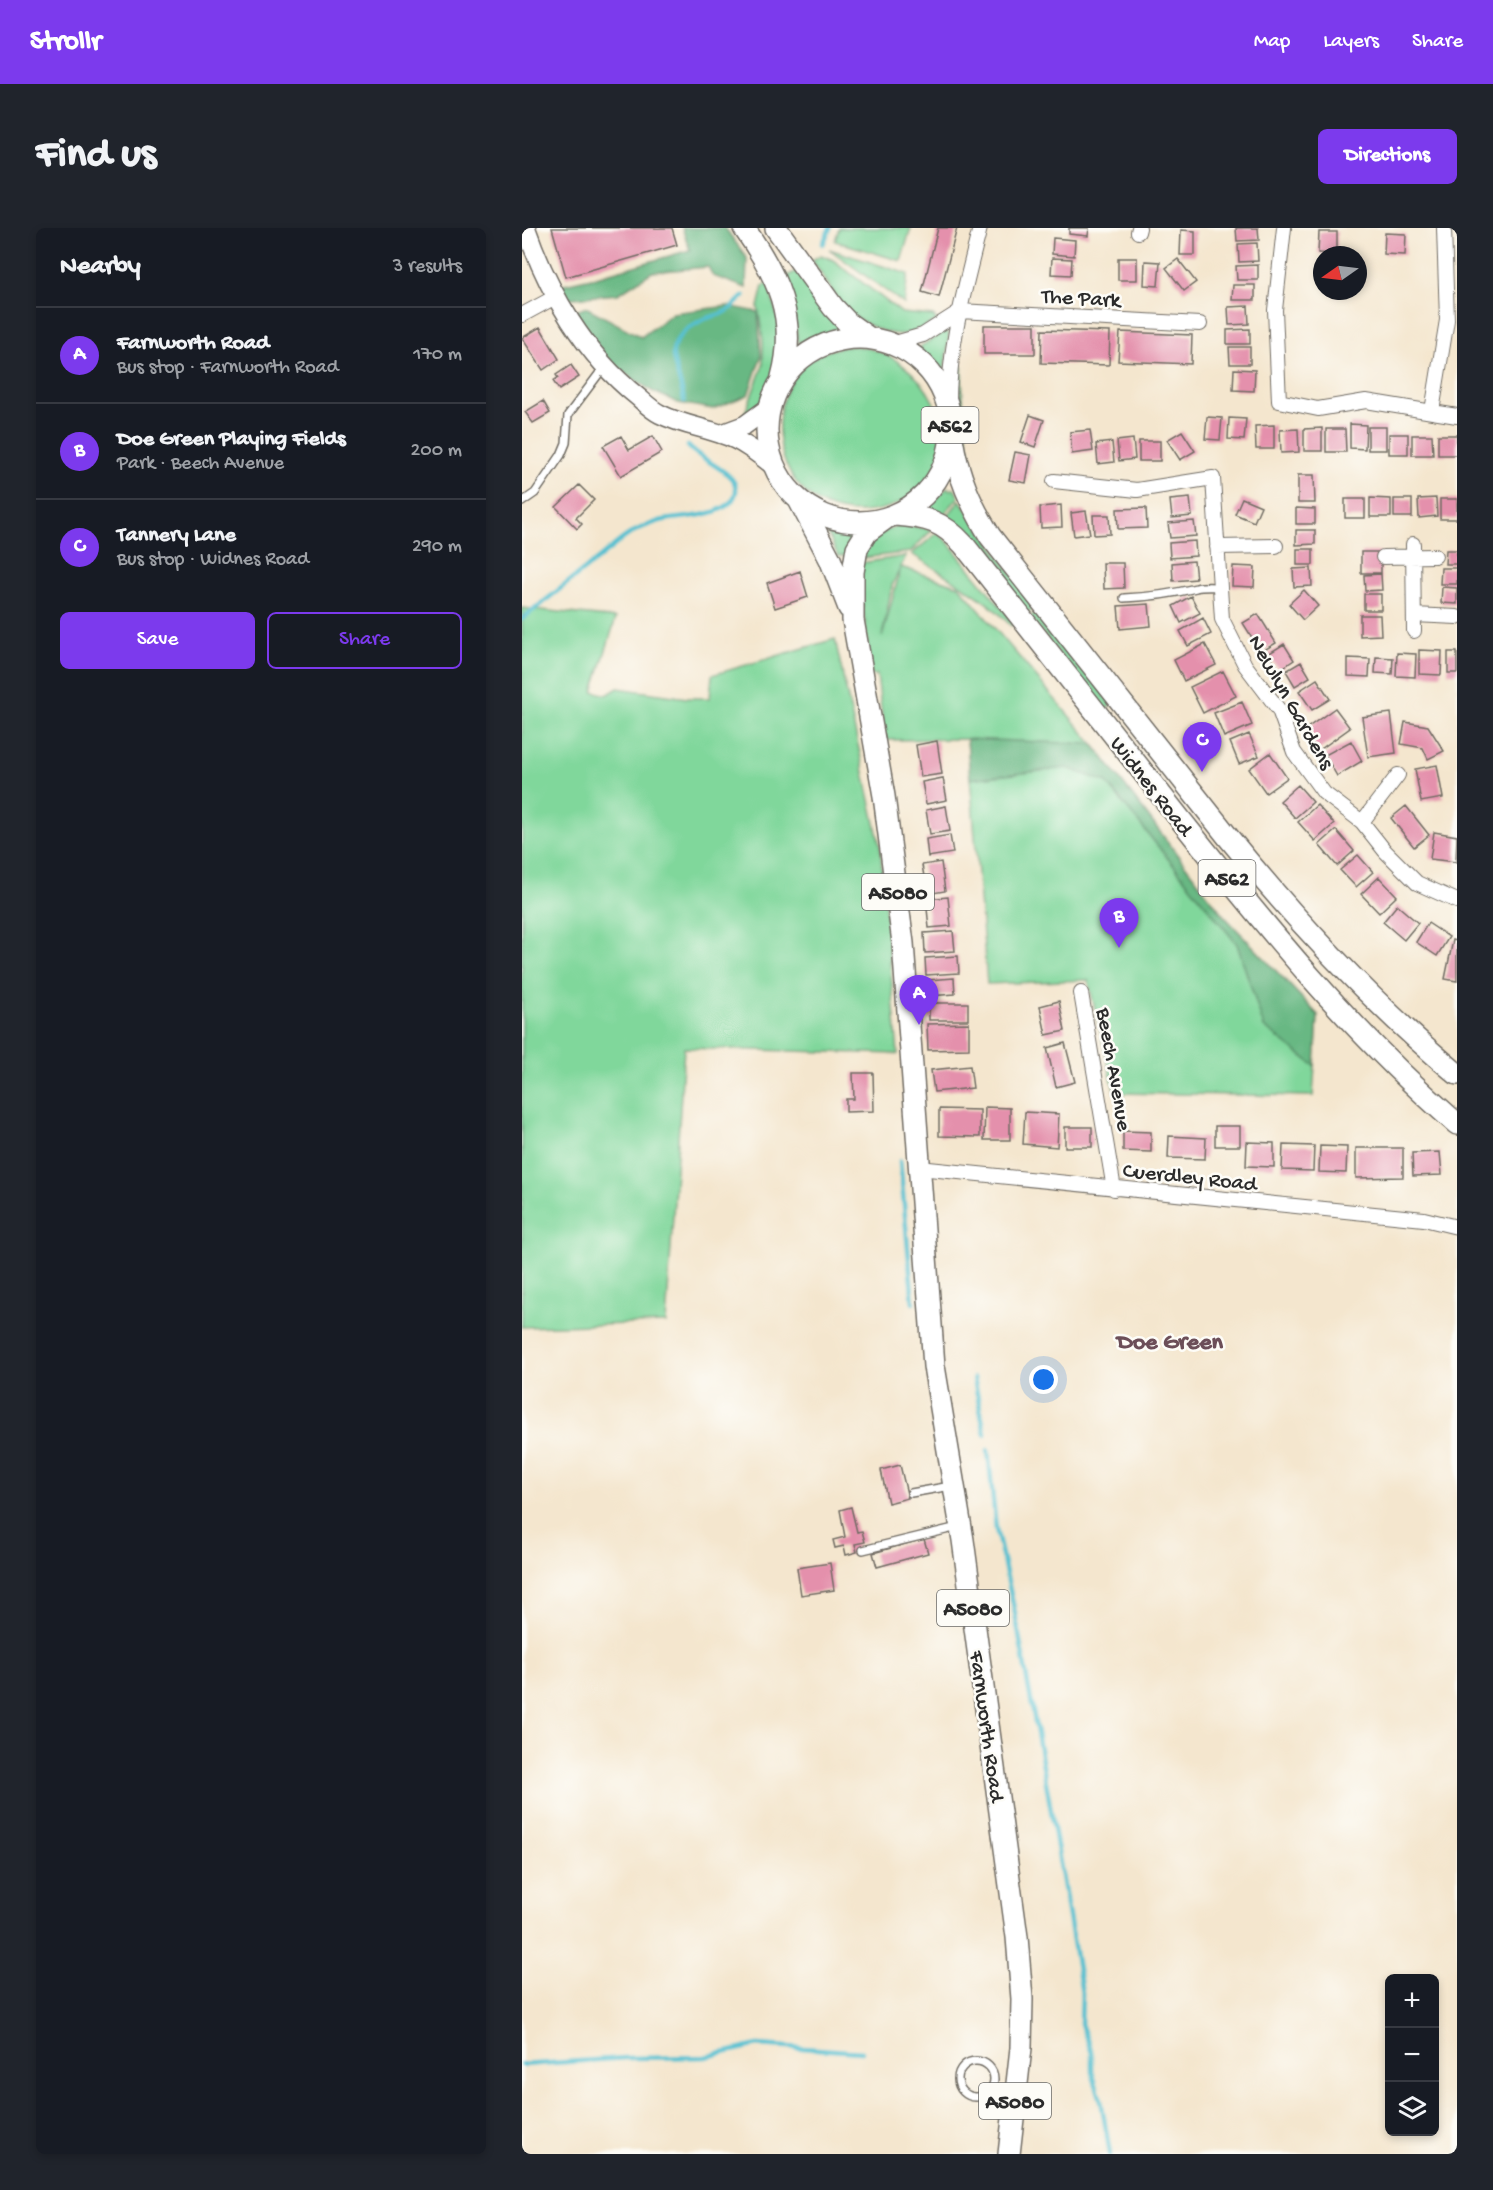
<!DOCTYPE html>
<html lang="en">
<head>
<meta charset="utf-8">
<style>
  :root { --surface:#171b24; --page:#20242c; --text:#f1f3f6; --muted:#9ea1a6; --line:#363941; --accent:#7c3aed }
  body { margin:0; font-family:"Gochi Hand",sans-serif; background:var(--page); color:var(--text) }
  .controls { position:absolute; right:18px; bottom:18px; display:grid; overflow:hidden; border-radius:9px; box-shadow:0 3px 9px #0003 }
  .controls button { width:54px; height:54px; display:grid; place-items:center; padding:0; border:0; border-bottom:2px solid var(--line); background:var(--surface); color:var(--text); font:30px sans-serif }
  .compass { position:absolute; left:791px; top:18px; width:54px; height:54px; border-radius:50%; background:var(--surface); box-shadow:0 3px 9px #0003; rotate:256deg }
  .you { position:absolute; left:522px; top:1152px; width:21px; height:21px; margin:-15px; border:4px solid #fff; border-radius:50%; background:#1a73e8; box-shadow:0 0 0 9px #1a73e833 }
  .badge { display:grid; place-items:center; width:39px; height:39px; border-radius:50%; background:var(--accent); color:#fff; font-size:20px; font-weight:700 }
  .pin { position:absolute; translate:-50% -50px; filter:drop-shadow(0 2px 3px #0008) }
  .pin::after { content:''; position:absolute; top:32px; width:21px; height:18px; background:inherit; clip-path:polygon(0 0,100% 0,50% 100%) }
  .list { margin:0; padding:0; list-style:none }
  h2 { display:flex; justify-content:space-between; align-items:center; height:78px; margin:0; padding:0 24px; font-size:26px }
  h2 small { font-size:20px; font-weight:400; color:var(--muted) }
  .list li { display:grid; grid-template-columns:39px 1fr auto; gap:18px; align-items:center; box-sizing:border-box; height:96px; padding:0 24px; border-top:2px solid var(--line) }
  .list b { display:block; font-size:22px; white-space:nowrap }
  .list p { margin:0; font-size:20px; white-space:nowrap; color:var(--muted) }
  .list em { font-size:20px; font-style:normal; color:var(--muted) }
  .actions { display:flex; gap:12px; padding:18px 24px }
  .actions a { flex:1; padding:14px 0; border:2px solid var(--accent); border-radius:9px; text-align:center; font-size:21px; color:var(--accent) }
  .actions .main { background:var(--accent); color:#fff }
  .icon { flex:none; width:33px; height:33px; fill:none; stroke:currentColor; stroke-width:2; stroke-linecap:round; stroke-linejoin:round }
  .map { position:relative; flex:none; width:935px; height:1926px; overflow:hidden; border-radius:9px }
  header { display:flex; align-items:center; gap:36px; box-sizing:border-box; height:84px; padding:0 30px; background:var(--accent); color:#fff }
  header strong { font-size:28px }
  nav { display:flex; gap:33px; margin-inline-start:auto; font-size:21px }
  .intro { display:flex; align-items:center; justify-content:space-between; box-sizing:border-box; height:144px; padding:0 36px }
  h1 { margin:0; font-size:42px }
  .button { padding:15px 27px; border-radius:9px; background:var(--accent); color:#fff; font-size:21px; font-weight:700 }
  main { display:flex; gap:36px; padding:0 36px }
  aside { flex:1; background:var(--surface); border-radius:9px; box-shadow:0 3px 9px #0003 }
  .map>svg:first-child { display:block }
</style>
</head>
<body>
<header>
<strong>Strollr</strong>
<nav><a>Map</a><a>Layers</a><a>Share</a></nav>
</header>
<div class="intro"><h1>Find us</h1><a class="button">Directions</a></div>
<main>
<aside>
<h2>Nearby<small>3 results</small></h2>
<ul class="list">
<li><span class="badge">A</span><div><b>Farnworth Road</b><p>Bus stop · Farnworth Road</p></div><em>170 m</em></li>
<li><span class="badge">B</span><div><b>Doe Green Playing Fields</b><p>Park · Beech Avenue</p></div><em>200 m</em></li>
<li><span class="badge">C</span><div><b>Tannery Lane</b><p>Bus stop · Widnes Road</p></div><em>290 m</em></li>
</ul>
<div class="actions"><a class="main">Save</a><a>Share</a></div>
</aside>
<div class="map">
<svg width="935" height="1926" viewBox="0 0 935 1926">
  <rect width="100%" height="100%" fill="#fdfcf7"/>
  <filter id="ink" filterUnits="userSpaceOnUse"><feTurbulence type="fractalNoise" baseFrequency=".0167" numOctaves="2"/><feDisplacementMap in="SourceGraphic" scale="12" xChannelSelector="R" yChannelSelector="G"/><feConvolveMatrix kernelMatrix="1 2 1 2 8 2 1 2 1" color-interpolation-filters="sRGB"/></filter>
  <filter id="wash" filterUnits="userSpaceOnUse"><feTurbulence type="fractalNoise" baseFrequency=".008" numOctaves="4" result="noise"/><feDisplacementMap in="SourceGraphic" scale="24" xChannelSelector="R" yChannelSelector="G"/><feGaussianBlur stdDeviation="1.35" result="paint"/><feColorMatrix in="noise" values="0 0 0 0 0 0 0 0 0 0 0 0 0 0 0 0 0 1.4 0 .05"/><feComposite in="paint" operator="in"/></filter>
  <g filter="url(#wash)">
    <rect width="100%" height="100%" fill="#f4e6ce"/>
    <path fill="#80d79b" stroke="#568163" stroke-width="1.5" d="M 317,0 L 389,0 L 379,33 L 313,13 Z
      M 307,21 L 386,46 L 382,76 Z
      M 299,27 L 311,32 L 380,85 L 411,88 L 415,92 C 388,109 373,111 345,96 C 338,92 330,88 325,83 C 312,67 302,49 290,32 Z
      M 275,43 L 317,100 L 276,115 L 271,83 L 261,50 Z
      M 246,56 L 257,95 L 253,141 L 236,179 L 221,190 L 241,137 L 241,113 L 236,79 L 241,58 Z
      M 424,103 L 427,106 L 422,146 L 419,147 L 397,123 L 399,118 Z
      M 331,118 C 402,123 455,215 391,266 C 377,277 359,283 340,284 C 235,288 227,124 331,118 Z
      M 437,139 L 440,139 C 440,177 444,217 454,254 L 449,256 L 441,210 Z
      M 426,259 L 429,262 L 432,260 L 437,269 L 419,289 L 403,282 Z
      M 438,272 L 513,379 L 505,385 L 423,291 Z
      M 385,297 L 410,302 L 388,324 L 340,330 C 350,311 363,298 385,297 Z
      M 302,298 L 328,306 L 329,310 L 324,328 L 316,328 Z
      M 415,305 L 424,312 L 492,395 L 489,398 C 463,368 423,348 390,326 Z
      M 384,328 L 370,358 L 360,409 L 379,339 L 437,358 L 571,516 L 702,688 L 796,787 L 791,868 L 593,865 L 566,752 L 465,756 L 445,511 L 363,512 L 355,447 L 349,447 L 339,361 L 339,335 Z
      M 0,380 L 94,390 L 71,463 L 85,467 L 96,460 L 165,470 L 188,470 L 190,447 L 313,411 L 358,618 L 376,826 L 162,820 L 144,1095 L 0,1099 Z
      M 516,383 L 590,476 L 582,483 L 508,389 Z"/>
    <path fill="#68b883" stroke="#4a7257" stroke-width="1.5" d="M 160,0 L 203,0 L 225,30 L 224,60 L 191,48 L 186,39 L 130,44 L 96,66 L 41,71 L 33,58 L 74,49 L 168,22 Z
      M 206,78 L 236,84 L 239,129 L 226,167 L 191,181 L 156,175 L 130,163 L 84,133 L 50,85 L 64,79 L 119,109 L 151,85 Z
      M 445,511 L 571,516 L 702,688 L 796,787 L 793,838 L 742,799 L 715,716 L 584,554 L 545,540 L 448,551 Z"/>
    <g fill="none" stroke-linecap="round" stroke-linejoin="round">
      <path stroke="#55c0d0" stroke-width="4.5" d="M 301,16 L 308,0
        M 162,173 C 160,157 153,143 151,128 C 150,111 164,101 178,93 C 187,88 200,88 208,81 C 213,77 217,72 222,68
        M 0,391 C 24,372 48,353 72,334 C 89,321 104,305 124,298 C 130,296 136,293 142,292 C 161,288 210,290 214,263 C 216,244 177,232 166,218
        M 378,933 L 391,1075
        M 452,1150 L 463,1206
        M 466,1222 L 474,1301 L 492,1380 L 526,1565 L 560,1765 L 559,1796 L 570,1825 L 570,1844 L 579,1872 L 588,1926
        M 0,1837 L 104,1830 L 183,1829 L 236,1817 L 340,1824"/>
    </g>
    <g id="blocks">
      <path fill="#e490ac" d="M 30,0 L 150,0 L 155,17 L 44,49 Z
        M 416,0 L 435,0 L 417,69 L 400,64 Z
        M 547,0 L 567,0 L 566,8 L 547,6 Z
        M 714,0 L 736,0 L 737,12 L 715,13 Z
        M 659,2 L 673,3 L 673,27 L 658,27 Z
        M 797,4 L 815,4 L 815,26 L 796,25 Z
        M 863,5 L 884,6 L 883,27 L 862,26 Z
        M 531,10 L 553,12 L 552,28 L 530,26 Z
        M 735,15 L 736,33 L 717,34 L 716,16 Z
        M 530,30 L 550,31 L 549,47 L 529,46 Z
        M 596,30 L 615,30 L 615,52 L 596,52 Z
        M 656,31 L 674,54 L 662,63 L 644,40 Z
        M 623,33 L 638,34 L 636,58 L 622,57 Z
        M 736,37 L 736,52 L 715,52 L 714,38 Z
        M 711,57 L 733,57 L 733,72 L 710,72 Z
        M 726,78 L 727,96 L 707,97 L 706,79 Z
        M 462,97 L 513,97 L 513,126 L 462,126 Z
        M 18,99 L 37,131 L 21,142 L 0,110 Z
        M 728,101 L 728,116 L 705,116 L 705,102 Z
        M 520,102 L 588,104 L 587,137 L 519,135 Z
        M 598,104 L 670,107 L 669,136 L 596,133 Z
        M 707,119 L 728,119 L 728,136 L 708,136 Z
        M 49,137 L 57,149 L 37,162 L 31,153 L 36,150 L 34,147 Z
        M 712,141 L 733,142 L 732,163 L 711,162 Z
        M 21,173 L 28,185 L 11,195 L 3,184 Z
        M 508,187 L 522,192 L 513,219 L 499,214 Z
        M 685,189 L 700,190 L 698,212 L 683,211 Z
        M 707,190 L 724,191 L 722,212 L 706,211 Z
        M 828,196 L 844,197 L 843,221 L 828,220 Z
        M 752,197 L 752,221 L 734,221 L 733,198 Z
        M 846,199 L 864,199 L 864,222 L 846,222 Z
        M 800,200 L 800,223 L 782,223 L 782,201 Z
        M 776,201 L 777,224 L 759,225 L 758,202 Z
        M 804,201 L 823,201 L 824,224 L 804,224 Z
        M 568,202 L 571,223 L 550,226 L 548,204 Z
        M 660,203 L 673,223 L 658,232 L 645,212 Z
        M 867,206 L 886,206 L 886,226 L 867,226 Z
        M 890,207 L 910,207 L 911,227 L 890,227 Z
        M 916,207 L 935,207 L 935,227 L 916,227 Z
        M 99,208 L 107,222 L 131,208 L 140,224 L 99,248 L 81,218 Z
        M 611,211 L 613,231 L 597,233 L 595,213 Z
        M 617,213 L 638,213 L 638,233 L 617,233 Z
        M 590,214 L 592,234 L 576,236 L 574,216 Z
        M 493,224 L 509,227 L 504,255 L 487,252 Z
        M 776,247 L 792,247 L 793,275 L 776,275 Z
        M 57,257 L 72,272 L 54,290 L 60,296 L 55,301 L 34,279 Z
        M 668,270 L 670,288 L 650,290 L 648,272 Z
        M 720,270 L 739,278 L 732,294 L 713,286 Z
        M 848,270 L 869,271 L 869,289 L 848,289 Z
        M 914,270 L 915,288 L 897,290 L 896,271 Z
        M 823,271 L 843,271 L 843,290 L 823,290 Z
        M 872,271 L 890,271 L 890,289 L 872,289 Z
        M 918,271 L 935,271 L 935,291 L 918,291 Z
        M 539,277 L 540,299 L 519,300 L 518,279 Z
        M 624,280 L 625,300 L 596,301 L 595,281 Z
        M 774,280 L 793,281 L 793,296 L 774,296 Z
        M 564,283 L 568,306 L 552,308 L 549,285 Z
        M 571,287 L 587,287 L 588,306 L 572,307 Z
        M 672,293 L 674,308 L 648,310 L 646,295 Z
        M 774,302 L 793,302 L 793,316 L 774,317 Z
        M 673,313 L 674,328 L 648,330 L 647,315 Z
        M 775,321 L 791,321 L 791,337 L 775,337 Z
        M 924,322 L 935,322 L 935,336 L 923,336 Z
        M 839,324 L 859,324 L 859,345 L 839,345 Z
        M 672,333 L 674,351 L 651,353 L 650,335 Z
        M 581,335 L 601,335 L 602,360 L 582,361 Z
        M 711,338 L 733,339 L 732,359 L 710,358 Z
        M 789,340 L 790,358 L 772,359 L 771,341 Z
        M 919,340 L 935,340 L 935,356 L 918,356 Z
        M 278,343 L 286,369 L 253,380 L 245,355 Z
        M 859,346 L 860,362 L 843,363 L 842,347 Z
        M 920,359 L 935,360 L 935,376 L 919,375 Z
        M 782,362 L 796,378 L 781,392 L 767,376 Z
        M 842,366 L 859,366 L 859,382 L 842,382 Z
        M 669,368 L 678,385 L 659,395 L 651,378 Z
        M 627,376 L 629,398 L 598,401 L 596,378 Z
        M 736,386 L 754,415 L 739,424 L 721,395 Z
        M 838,387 L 858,387 L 859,407 L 838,408 Z
        M 681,390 L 689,406 L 666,418 L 658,403 Z
        M 683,416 L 694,437 L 662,453 L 652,432 Z
        M 762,416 L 772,432 L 757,442 L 746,426 Z
        M 897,422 L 920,423 L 919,447 L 897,446 Z
        M 926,424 L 935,424 L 935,445 L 926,445 Z
        M 875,425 L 894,426 L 893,449 L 874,448 Z
        M 854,429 L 871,430 L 870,446 L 853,445 Z
        M 826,430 L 848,431 L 847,449 L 826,448 Z
        M 779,434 L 788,449 L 773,458 L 764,443 Z
        M 701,443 L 714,468 L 681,485 L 668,459 Z
        M 795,451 L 808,471 L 790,482 L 777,463 Z
        M 720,474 L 730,497 L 702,509 L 692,485 Z
        M 813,480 L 828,500 L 796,523 L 781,503 Z
        M 869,485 L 874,525 L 846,529 L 840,489 Z
        M 883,494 L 906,498 L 922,523 L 906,531 L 901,520 L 879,516 Z
        M 727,506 L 737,528 L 717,536 L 708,514 Z
        M 415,513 L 420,546 L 399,549 L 394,517 Z
        M 829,513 L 840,533 L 815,548 L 803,527 Z
        M 748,525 L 765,550 L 744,565 L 727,541 Z
        M 915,537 L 921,570 L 899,574 L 893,541 Z
        M 421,550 L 425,572 L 404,576 L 400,554 Z
        M 776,557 L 791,574 L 773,590 L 758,573 Z
        M 795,577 L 812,596 L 793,613 L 776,594 Z
        M 424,578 L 428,603 L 408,606 L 404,582 Z
        M 884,578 L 907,607 L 892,619 L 869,590 Z
        M 814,602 L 832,623 L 815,638 L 797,617 Z
        M 912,604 L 935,608 L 934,634 L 908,631 Z
        M 428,607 L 431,625 L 406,629 L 404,611 Z
        M 836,627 L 851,644 L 834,659 L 818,642 Z
        M 419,634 L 423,663 L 405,666 L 400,637 Z
        M 857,649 L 875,668 L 857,685 L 839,666 Z
        M 426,669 L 429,698 L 407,700 L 404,671 Z
        M 875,677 L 896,695 L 882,712 L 861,694 Z
        M 906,695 L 927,709 L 915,728 L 894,714 Z
        M 431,703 L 433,723 L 403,725 L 402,705 Z
        M 931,712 L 935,713 L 935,753 L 923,751 Z
        M 436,728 L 437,745 L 404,747 L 403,730 Z
        M 432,750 L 433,766 L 407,768 L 406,752 Z
        M 537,773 L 543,803 L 524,807 L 518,778 Z
        M 407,775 L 446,775 L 446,792 L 407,792 Z
        M 447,795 L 447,821 L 406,822 L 405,796 Z
        M 543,815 L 553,854 L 534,859 L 525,820 Z
        M 448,838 L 451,860 L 412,864 L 409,842 Z
        M 331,845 L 351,845 L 352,883 L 324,884 L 324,871 L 332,871 Z
        M 463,879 L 488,880 L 488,912 L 462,912 Z
        M 417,881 L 458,882 L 458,909 L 417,908 Z
        M 503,884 L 537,886 L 535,919 L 501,916 Z
        M 693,898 L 718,898 L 718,918 L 693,918 Z
        M 543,899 L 570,899 L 570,919 L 543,919 Z
        M 601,903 L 629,904 L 629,924 L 601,923 Z
        M 647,908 L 684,910 L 683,931 L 646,930 Z
        M 725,914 L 752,915 L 752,939 L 724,938 Z
        M 761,917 L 792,918 L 791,943 L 760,942 Z
        M 798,918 L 825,919 L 824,945 L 797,944 Z
        M 834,920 L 881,920 L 881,949 L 834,950 Z
        M 918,924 L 920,947 L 891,948 L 890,925 Z
        M 378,1237 L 386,1270 L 366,1275 L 359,1242 Z
        M 329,1279 L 335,1304 L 340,1303 L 343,1314 L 333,1316 L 335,1324 L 324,1327 L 322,1318 L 313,1320 L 311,1312 L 323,1309 L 318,1282 Z
        M 402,1311 L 406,1325 L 355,1339 L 351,1325 Z
        M 308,1335 L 312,1362 L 279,1367 L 275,1340 Z"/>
    </g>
  </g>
  <g filter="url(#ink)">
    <use href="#blocks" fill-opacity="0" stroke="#716c64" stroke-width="1.5"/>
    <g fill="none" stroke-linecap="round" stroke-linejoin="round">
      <g stroke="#716c64" stroke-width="10">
        <path id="lane" d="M 0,274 L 13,265 L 39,227 L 44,215 L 46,187 L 82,139
          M 602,370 C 627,369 650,366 674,360 C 681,358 690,359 698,359
          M 389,1265 L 429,1258
          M 341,1322 L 436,1299
          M436 1851a18 18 0 1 1 36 0a18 18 0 1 1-36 0Z
          M 467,1863 L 492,1866"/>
      </g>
      <g stroke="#716c64" stroke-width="16">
        <path id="street" d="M 762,0 L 753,82 L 757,173 L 796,181 L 844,173 L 935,188
          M 616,4 L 617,0
          M 437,83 L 678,96
          M 0,87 L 35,68
          M 366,117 L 401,107 L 437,84
          M 910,183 L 925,92 L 922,0
          M 427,188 C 425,123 442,63 458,0
          M 532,253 L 615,262 L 691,250 L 700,391 L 723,437 L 757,482 L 772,524 L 802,565 L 840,594 L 863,623 L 895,655 L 935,673
          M 891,316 L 892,403
          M 695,319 L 754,318
          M 861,329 L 913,328
          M 892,387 L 935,389
          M 840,594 L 876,547
          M 559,765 L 592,961
          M 397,940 L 902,991 L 935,999"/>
      </g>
      <g stroke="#716c64" stroke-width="21">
        <path id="secondary" d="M 4,0 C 26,64 63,127 116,169 C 123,175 130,182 138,186 C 158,196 178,199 199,206 C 219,212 237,226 253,239
          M 199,206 L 223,197 L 249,178"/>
      </g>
      <g stroke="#716c64" stroke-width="24">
        <path id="primary" d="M 222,0 C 255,47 276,90 260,149
          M 254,0 L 311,79 L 326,95 L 347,110
          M245 202a92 92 0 1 1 184 0a92 92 0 1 1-184 0Z
          M 430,211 C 436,248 449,277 468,308 L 706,609 C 775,694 851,776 935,846
          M 277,272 L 308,331 L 327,380
          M 373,287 C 405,289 420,293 442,317 C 514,409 586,500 658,591 C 745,700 830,805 935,896
          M 363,291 L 345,304 L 335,320 L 331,344 L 331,392 L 362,568 L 381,715 L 412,1138 L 441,1312 L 495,1709 L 500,1771 L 499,1820 L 487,1926"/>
      </g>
      <use href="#lane" stroke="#fff" stroke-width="7"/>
      <use href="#street" stroke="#fff" stroke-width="14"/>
      <use href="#secondary" stroke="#fff" stroke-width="18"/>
      <use href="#primary" stroke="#fff" stroke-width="21"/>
    </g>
  </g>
  <g text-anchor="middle" stroke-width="5" stroke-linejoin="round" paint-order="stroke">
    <g fill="#fdfcf7" stroke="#6a6a68" stroke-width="1.5">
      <rect x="399.5" y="179" width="57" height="36" rx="4.5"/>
      <rect x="676.5" y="632" width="57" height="36" rx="4.5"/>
      <rect x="340" y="646" width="72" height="36" rx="4.5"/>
      <rect x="415" y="1362" width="72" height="36" rx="4.5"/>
      <rect x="457" y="1855" width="72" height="36" rx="4.5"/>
    </g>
    <g font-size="21" font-weight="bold" fill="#2b2b2b">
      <text x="428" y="204">A562</text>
      <text x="705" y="657">A562</text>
      <text x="376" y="671">A5080</text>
      <text x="451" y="1387">A5080</text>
      <text x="493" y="1880">A5080</text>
    </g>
    <g font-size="22" fill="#2b2b2b" stroke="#fdfcf7">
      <text transform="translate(559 68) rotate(3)" y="8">The Park</text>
      <text transform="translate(771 473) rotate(60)" y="8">Newlyn Gardens</text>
      <text transform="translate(631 557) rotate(52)" y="8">Widnes Road</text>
      <text transform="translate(594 841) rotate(80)" y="8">Beech Avenue</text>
      <text transform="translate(668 947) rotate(6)" y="8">Cuerdley Road</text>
      <text transform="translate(467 1498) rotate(82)" y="8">Farnworth Road</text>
    </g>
    <g font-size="24" font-weight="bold" fill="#6c4e58" stroke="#fdfcf7">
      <text x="648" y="1120">Doe Green</text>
    </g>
  </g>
</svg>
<div class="controls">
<button>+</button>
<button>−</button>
<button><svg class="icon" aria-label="layers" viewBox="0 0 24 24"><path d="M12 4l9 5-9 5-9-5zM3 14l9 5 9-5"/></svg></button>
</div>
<svg class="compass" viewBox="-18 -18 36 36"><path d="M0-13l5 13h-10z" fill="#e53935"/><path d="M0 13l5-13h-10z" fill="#9ea1a6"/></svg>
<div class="you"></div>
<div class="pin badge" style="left:397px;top:797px">A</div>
<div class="pin badge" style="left:597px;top:720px">B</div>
<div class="pin badge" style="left:680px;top:544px">C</div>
</div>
</main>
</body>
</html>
